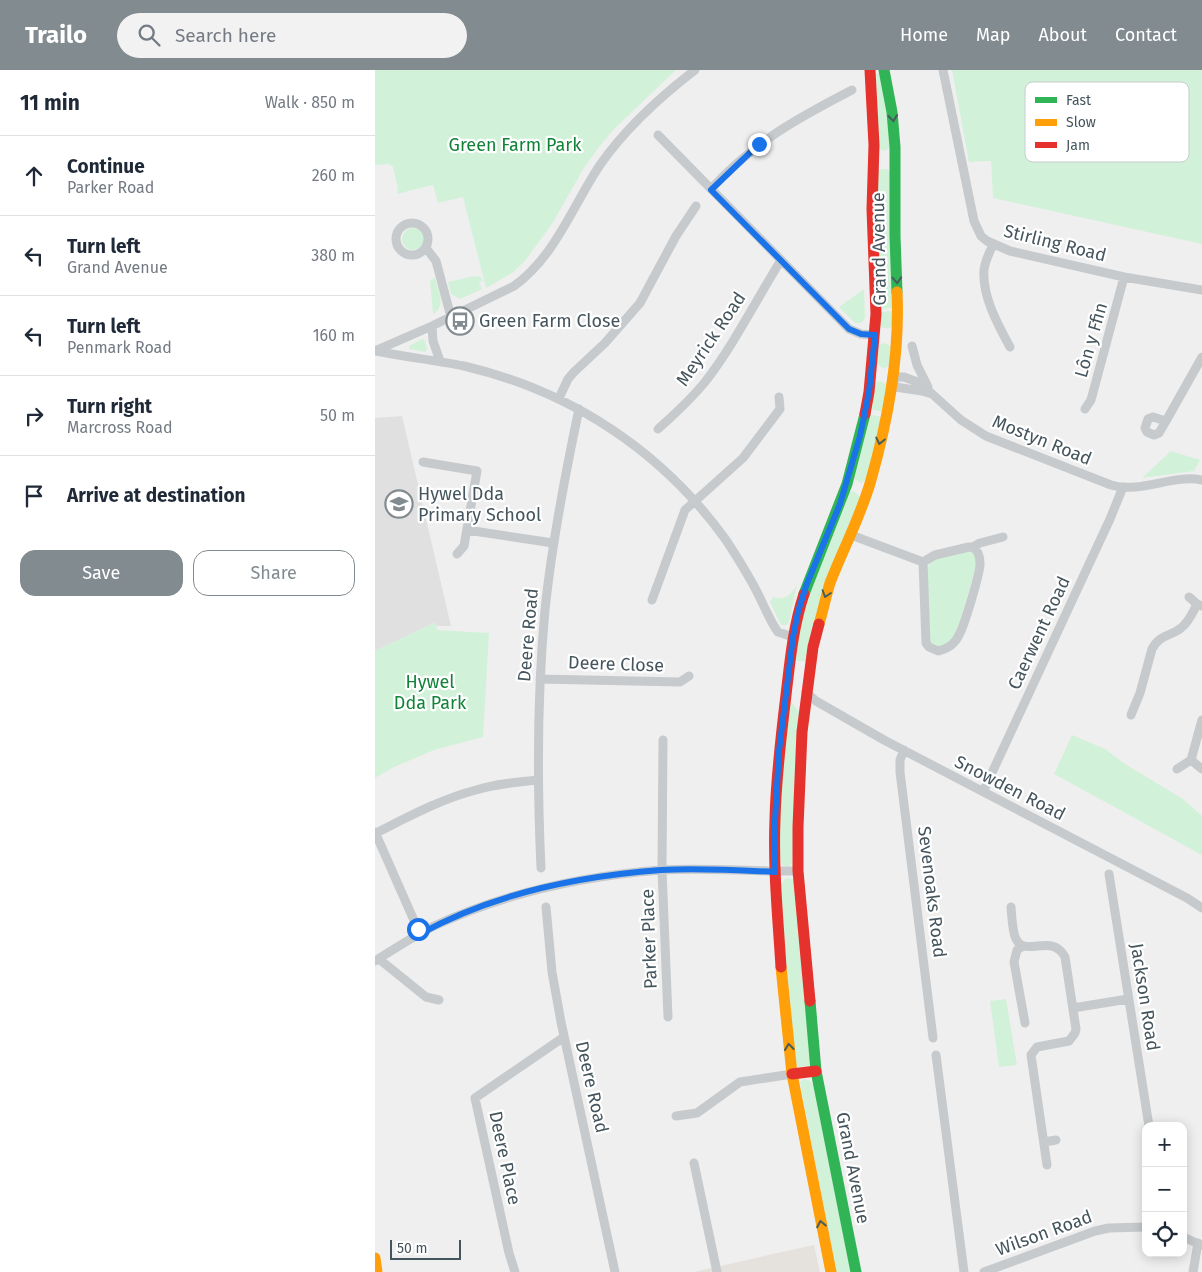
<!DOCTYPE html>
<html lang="en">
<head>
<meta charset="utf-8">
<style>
  :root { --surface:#fff; --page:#f2f2f3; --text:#1f2937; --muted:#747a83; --line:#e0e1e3; --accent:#818b90 }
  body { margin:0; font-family:"Fira Sans",sans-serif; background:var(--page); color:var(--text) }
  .controls { position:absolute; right:15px; bottom:15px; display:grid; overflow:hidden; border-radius:10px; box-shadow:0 2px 12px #0003 }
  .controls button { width:45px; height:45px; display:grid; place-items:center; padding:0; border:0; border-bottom:1px solid var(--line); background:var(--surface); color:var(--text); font:25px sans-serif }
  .scale { position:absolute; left:15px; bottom:12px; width:71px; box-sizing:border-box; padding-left:5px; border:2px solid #45555d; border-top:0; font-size:14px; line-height:18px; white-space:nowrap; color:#45555d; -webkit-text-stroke:4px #fff; paint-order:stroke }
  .stop { position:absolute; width:15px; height:15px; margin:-11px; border:4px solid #1a73e8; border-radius:50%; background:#fff }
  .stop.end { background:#1a73e8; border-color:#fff; box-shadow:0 1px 5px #0008 }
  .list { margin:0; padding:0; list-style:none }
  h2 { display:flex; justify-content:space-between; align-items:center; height:65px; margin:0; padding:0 20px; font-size:21px }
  h2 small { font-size:16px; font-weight:400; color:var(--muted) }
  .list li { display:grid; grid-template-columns:32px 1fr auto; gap:15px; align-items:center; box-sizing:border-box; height:80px; padding:0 20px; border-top:1px solid var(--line) }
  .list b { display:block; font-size:19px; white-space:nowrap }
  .list p { margin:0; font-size:16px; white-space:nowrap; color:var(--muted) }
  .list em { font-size:16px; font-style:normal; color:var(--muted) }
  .actions { display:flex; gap:10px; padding:15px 20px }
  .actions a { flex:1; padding:11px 0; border:1px solid var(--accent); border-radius:15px; text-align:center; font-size:18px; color:var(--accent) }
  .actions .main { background:var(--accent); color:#fff }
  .icon { flex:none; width:28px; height:28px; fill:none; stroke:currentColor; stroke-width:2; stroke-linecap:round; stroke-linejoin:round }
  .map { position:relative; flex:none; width:827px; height:1202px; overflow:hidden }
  header { display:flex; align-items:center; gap:30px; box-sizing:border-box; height:70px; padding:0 25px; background:var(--accent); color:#fff }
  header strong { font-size:24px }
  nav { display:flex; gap:28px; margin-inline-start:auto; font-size:18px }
  .search { width:350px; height:45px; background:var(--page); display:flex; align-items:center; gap:12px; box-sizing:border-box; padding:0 18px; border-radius:28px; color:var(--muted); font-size:19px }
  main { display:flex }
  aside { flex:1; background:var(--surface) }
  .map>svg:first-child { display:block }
</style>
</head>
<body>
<header>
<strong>Trailo</strong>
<div class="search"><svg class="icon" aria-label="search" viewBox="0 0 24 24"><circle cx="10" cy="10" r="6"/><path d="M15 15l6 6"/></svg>Search here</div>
<nav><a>Home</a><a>Map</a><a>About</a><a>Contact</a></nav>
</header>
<main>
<aside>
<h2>11 min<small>Walk · 850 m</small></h2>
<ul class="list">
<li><svg class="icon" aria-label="ahead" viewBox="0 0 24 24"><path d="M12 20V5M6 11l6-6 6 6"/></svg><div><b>Continue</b><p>Parker Road</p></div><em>260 m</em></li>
<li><svg class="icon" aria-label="left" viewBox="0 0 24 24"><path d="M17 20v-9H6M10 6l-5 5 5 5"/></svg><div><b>Turn left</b><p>Grand Avenue</p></div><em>380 m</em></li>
<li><svg class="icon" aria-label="left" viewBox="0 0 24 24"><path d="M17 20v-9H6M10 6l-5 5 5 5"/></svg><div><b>Turn left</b><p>Penmark Road</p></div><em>160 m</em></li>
<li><svg class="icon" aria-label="right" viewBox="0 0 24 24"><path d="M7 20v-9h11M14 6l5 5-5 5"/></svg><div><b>Turn right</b><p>Marcross Road</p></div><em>50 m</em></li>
<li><svg class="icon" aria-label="arrive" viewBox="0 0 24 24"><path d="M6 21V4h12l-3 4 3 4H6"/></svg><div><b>Arrive at destination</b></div></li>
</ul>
<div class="actions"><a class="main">Save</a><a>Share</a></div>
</aside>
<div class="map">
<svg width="827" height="1202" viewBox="0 0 827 1202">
  <rect width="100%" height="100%" fill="#f0efef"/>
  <path fill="#e5e1dc" d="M 439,1175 L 445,1202 L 319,1202 L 336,1198 Z"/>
  <path fill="#e1e0e1" d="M 27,346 L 76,556 L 62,556 L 59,553 L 0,581 L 0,348 Z"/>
  <path fill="#d2f1d9" d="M 0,0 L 301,0 L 239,59 L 224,77 L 209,98 L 177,154 L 149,192 L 137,203 L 111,218 L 88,127 L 63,133 L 58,115 L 22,124 L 23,119 L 18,97 L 14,94 L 0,95 Z
    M 577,0 L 827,0 L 827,174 L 618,128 L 616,91 L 594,92 Z
    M 503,3 L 505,4 L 512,37 L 515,78 L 510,81 L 504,79 L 501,4 Z
    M 506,99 L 512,99 L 515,102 L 519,238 L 504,239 L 502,102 Z
    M27 169a11 11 0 1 1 22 0a11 11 0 1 1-22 0Z
    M 99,206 L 106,207 L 108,211 L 104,212 L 107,219 L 85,229 L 76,224 L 73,212 Z
    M 60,208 C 63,220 72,237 58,244 L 55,210 Z
    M 489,219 L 490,248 L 486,253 L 480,253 L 464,237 Z
    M 519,241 L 517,256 C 512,260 508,259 504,255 L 504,242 Z
    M 47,269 L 50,270 L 52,279 L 50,282 L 34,279 L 34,276 Z
    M 509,273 L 516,276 L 513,297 L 508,298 L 502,294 L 504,275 Z
    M 506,311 L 511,314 L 508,342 L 494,339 L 500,313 Z
    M 493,344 L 507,347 L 494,407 L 486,413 L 479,409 Z
    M 796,381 L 825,390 L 819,401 L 767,408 Z
    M 476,421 L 480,422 L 486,428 L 432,592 L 418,590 L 426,544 L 472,423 Z
    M 593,480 L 599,482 L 602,492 L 582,562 L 576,571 L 564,578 L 556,574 L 554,568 L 551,500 L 557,490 Z
    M 422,515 L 414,552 L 411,555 L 406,555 L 395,532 L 398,527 C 409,531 416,525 422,515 Z
    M 59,553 L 61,554 L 62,560 L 114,563 L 108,667 L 59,680 L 17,698 L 0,708 L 0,581 Z
    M 414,629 L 426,644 L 417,794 L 414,796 L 409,796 L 404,791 L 405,715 Z
    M 697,665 L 730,679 L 750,694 L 808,729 L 827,746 L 827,785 L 679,704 Z
    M 413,808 L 420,810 L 435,992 L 434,996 L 423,997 L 421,995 L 413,926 L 406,814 L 410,809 Z
    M 631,929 L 642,995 L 624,997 L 615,931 Z
    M 429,1009 L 434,1010 L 438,1015 L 476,1202 L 461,1202 L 425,1012 Z"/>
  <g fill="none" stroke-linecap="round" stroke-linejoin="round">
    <path stroke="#c6cacc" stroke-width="9" d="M 568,0 L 599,151 L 606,166 L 612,171 L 635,181 L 749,207 L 827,220
      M 283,65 L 474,259 L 486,264 L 499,265
      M 336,119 C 379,72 421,49 477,20
      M21 169a16 16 0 1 1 32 0a16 16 0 1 1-32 0Z
      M 618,175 C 614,183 610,191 609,200 C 607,226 623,255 635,277
      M 51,178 L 61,191 L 76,247
      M 57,256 L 58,271 L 65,291
      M 537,276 L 542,295 L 553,317
      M 0,281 C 30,287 60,290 89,296 C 196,321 287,381 351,470 C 362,487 373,504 382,522 C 389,535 394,550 403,562 L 418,567
      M 0,281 L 57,256 L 139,216 C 180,187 198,135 225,95 C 250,59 285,27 320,0
      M 557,324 L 547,321 L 520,317 L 518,307 L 529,307 L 545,313 L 586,350 L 611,366 L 736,415 C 766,424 797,404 827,410
      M 184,328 L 193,309 L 199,302 L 230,273 L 265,233 L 301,166 L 321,136
      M 710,339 L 716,330 L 749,207
      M 778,347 L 791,351 L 784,363 L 779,365 L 772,362 L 770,358 L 773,349 Z
      M 791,351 L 827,287
      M 283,359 C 300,344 316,329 330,312 C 358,276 382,229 406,190
      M 48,392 L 102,401 L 89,476 L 82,484
      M 92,460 L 178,473
      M 476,465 L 548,492 L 560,485 L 594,477 C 602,477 605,485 605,494 C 605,503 589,557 584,565 C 580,574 572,579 563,581 L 554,577 L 551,573 L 548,492
      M 598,477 L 605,473 L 628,467
      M 814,527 L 822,534
      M 277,530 L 310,440 L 368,388 L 405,339 L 404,327
      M 165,609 L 305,612 L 314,606
      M 431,622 L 441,631 L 509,670 L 812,828 L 827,838
      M 756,645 L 765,623 L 777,579 C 785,564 795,567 806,558 C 814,552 818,542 822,534 L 827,536
      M 288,670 L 287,800 L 293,947
      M 529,680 L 525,690 L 525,702 L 558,968
      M 816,690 L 827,699
      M 802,699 L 816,690 L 827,650
      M 608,722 L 735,449 L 748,417
      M 0,762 L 45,864
      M 1,763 C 33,747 66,729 101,720 C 121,714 142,712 163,710
      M 166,798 C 162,712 162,626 170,540 C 177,472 190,405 204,339
      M 734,804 L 774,1056
      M 171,837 L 177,902 L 186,952 L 240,1202
      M 636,837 C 637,847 637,861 641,869 C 650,888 677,862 690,887 L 701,959 L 700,963 L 694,971 L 662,977 L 656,985 L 672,1095
      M 648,876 L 642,880 L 639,892 L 650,953
      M 4,889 L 51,927 L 64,930
      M 0,891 C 19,879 39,866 59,856 C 130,823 208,806 286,800 C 332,797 377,802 423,801
      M 698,938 L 753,929
      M 561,985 L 589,1202
      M 301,1046 L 322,1043 L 365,1012 L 417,1004
      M 669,1072 L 681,1070
      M 319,1093 L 342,1202
      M 808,1167 L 826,1175
      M 140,1202 L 134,1183 L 100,1028 L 189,967
      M 609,1202 L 720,1161 L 734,1158 L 771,1157
      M 818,1202 L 823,1173"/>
    <path stroke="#30b455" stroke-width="11" d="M 509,0 L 517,42 L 520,77 L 520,166 L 522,222
      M 429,524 L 472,414 L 490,344
      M 435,931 L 441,1001 L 481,1202"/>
    <path stroke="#ff9f0a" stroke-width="11" d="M 444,554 C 448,541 451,526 455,513 C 468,479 486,446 496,410 C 513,350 525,284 522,222
      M 406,897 L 417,1004 L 456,1202
      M 0,1188 L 2,1202"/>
    <path stroke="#e5322d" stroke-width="11" d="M 490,344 L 494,322 L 501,244 L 497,139 L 499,75 L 495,0
      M 406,897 C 403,848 398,799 400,749 C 401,708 406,666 411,625 C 415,591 418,557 429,524
      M 435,931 L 423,801 L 423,757 L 427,662 L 438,577 L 444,554
      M 417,1004 L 441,1001"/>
  </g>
  <defs><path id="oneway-chevron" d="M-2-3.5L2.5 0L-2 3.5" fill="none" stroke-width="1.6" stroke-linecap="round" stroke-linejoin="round" transform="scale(1.25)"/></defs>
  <g stroke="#435e5c">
    <use href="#oneway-chevron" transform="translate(518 48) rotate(84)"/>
    <use href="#oneway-chevron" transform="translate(522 210) rotate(87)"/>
    <use href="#oneway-chevron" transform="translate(505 371) rotate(102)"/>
    <use href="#oneway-chevron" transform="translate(451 524) rotate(108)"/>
    <use href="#oneway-chevron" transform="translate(414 977) rotate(-96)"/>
    <use href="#oneway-chevron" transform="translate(446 1154) rotate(-101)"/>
  </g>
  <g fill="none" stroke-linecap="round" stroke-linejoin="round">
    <path stroke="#1a73e8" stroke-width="6" d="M 43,859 L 45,864 C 117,824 205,806 286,800 C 324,798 362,800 400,802 L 400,750 L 404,681 L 418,567 L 423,542 L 431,516 L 465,434 L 485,366 L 494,322 L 500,265 L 486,264 L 474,259 L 336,120 L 384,74"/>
  </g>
  <defs>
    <g id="bus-ring" transform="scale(1.4375)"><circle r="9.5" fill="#fff" stroke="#818b90" stroke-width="1.5"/><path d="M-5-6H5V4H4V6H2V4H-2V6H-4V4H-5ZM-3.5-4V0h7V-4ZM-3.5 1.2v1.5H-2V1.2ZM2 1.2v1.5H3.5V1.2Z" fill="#818b90"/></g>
    <g id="school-ring" transform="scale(1.4375)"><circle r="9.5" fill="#fff" stroke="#818b90" stroke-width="1.5"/><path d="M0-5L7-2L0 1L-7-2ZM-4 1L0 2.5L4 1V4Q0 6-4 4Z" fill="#818b90"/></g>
  </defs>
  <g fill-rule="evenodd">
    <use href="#bus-ring" x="85" y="251"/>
    <use href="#school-ring" x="24" y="434"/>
  </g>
  <g text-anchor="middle" stroke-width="4.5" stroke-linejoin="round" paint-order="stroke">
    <g font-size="18" fill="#118339" stroke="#fff">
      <text x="140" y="81">Green Farm Park</text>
      <text x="55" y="618">Hywel<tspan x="55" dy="21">Dda Park</tspan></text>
    </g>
    <g font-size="18" fill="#45555d" stroke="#fff">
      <text transform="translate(680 173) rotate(14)" y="6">Stirling Road</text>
      <text transform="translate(504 179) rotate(-91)" y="6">Grand Avenue</text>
      <text transform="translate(336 269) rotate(-56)" y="6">Meyrick Road</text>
      <text transform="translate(716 270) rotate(-74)" y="6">Lôn y Ffin</text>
      <text transform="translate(667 370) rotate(22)" y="6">Mostyn Road</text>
      <text transform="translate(664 563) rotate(-65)" y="6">Caerwent Road</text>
      <text transform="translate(153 565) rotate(-85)" y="6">Deere Road</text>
      <text transform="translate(241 594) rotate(2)" y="6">Deere Close</text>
      <text transform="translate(635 718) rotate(27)" y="6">Snowden Road</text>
      <text transform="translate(557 822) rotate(83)" y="6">Sevenoaks Road</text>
      <text transform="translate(274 869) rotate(-92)" y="6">Parker Place</text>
      <text transform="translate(770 927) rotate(81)" y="6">Jackson Road</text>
      <text transform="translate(217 1017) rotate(77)" y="6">Deere Road</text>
      <text transform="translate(130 1088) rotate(78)" y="6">Deere Place</text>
      <text transform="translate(478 1098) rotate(79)" y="6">Grand Avenue</text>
      <text transform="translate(669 1163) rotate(-20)" y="6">Wilson Road</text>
    </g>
    <g font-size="18" fill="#45555d" stroke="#fff" text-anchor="start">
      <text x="104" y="257">Green Farm Close</text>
      <text x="43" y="430">Hywel Dda<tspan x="43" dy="21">Primary School</tspan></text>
    </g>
  </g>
  <rect x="650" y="12" width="164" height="80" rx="8" fill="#fff" stroke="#c7ccce" stroke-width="1"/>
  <rect x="660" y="27" width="22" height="6" fill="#30b455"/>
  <rect x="660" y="49" width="22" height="7" fill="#ff9f0a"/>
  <rect x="660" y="72" width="22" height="6" fill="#e5322d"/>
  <g font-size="14" fill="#45555d">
    <text x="691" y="35">Fast</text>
    <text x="691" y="57">Slow</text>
    <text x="691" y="80">Jam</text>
  </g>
</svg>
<div class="controls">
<button>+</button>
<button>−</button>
<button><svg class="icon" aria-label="locate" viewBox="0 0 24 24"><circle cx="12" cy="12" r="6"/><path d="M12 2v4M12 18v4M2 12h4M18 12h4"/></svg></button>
</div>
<div class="scale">50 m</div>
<div class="stop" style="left:43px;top:859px"></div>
<div class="stop end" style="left:384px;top:74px"></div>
</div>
</main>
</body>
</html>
